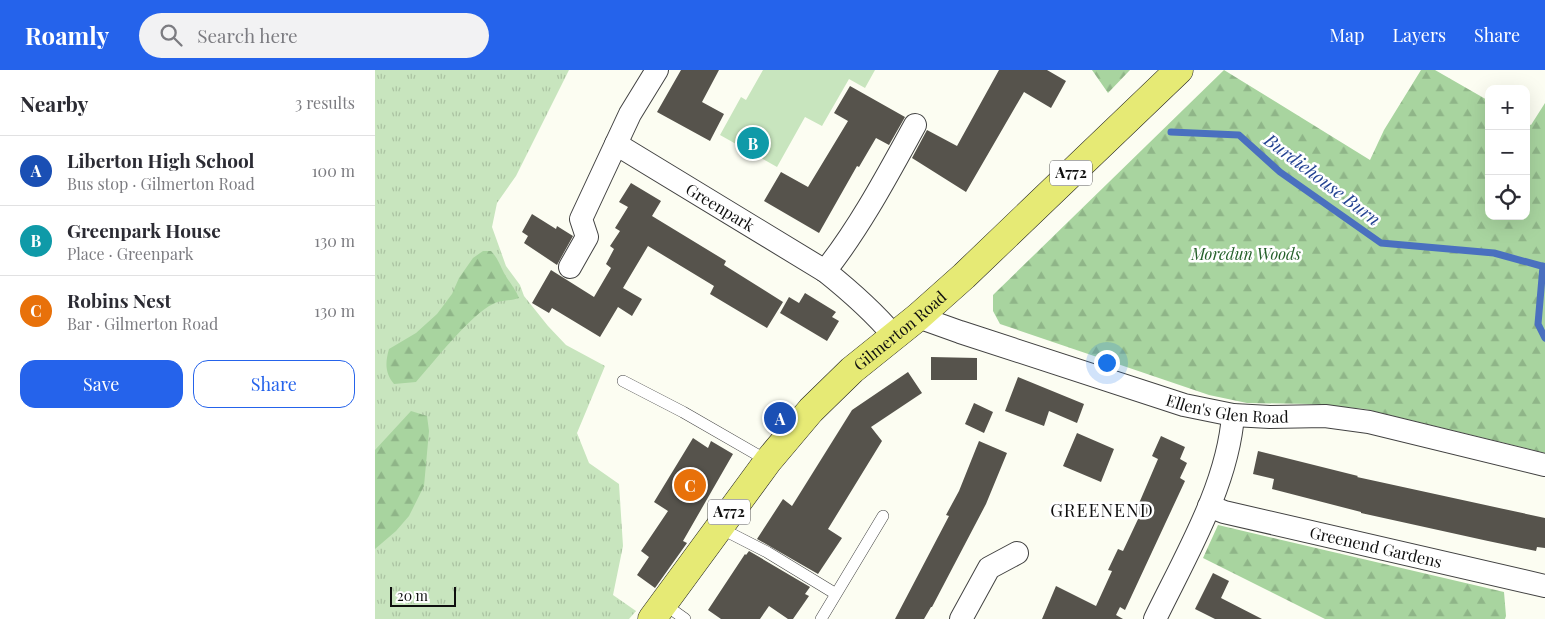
<!DOCTYPE html>
<html lang="en">
<head>
<meta charset="utf-8">
<style>
  :root { --surface:#fff; --page:#f2f2f3; --text:#2b2b33; --muted:#7c7c81; --line:#e1e1e2; --accent:#2563eb }
  body { margin:0; font-family:"Playfair Display",serif; background:var(--page); color:var(--text) }
  .controls { position:absolute; right:15px; top:15px; display:grid; overflow:hidden; border-radius:10px; box-shadow:0 5px 20px #0002 }
  .controls button { width:45px; height:45px; display:grid; place-items:center; padding:0; border:0; border-bottom:1px solid var(--line); background:var(--surface); color:var(--text); font:25px sans-serif }
  .scale { position:absolute; left:15px; bottom:12px; width:66px; box-sizing:border-box; padding-left:5px; border:2px solid #0f0f0f; border-top:0; font-size:14px; line-height:18px; white-space:nowrap; color:#0f0f0f; -webkit-text-stroke:4px #fff; paint-order:stroke }
  .you { position:absolute; left:731px; top:292px; width:18px; height:18px; margin:-12px; border:4px solid #fff; border-radius:50%; background:#1a73e8; box-shadow:0 0 0 8px #1a73e833 }
  .badge { display:grid; place-items:center; width:32px; height:32px; border-radius:50%; background:var(--accent); color:#fff; font-size:16px; font-weight:700 }
  .pin { position:absolute; translate:-50% -50%; border:2px solid #fff; box-shadow:0 1px 5px #0006 }
  .list { margin:0; padding:0; list-style:none }
  h2 { display:flex; justify-content:space-between; align-items:center; height:65px; margin:0; padding:0 20px; font-size:21px }
  h2 small { font-size:16px; font-weight:400; color:var(--muted) }
  .list li { display:grid; grid-template-columns:32px 1fr auto; gap:15px; align-items:center; box-sizing:border-box; height:70px; padding:0 20px; border-top:1px solid var(--line) }
  .list b { display:block; font-size:19px; white-space:nowrap }
  .list p { margin:0; font-size:16px; white-space:nowrap; color:var(--muted) }
  .list em { font-size:16px; font-style:normal; color:var(--muted) }
  .actions { display:flex; gap:10px; padding:15px 20px }
  .actions a { flex:1; padding:11px 0; border:1px solid var(--accent); border-radius:15px; text-align:center; font-size:18px; color:var(--accent) }
  .actions .main { background:var(--accent); color:#fff }
  .icon { flex:none; width:28px; height:28px; fill:none; stroke:currentColor; stroke-width:2; stroke-linecap:round; stroke-linejoin:round }
  .map { position:relative; flex:none; width:1170px; height:549px; overflow:hidden }
  header { display:flex; align-items:center; gap:30px; box-sizing:border-box; height:70px; padding:0 25px; background:var(--accent); color:#fff }
  header strong { font-size:24px }
  nav { display:flex; gap:28px; margin-inline-start:auto; font-size:18px }
  .search { width:350px; height:45px; background:var(--page); display:flex; align-items:center; gap:12px; box-sizing:border-box; padding:0 18px; border-radius:28px; color:var(--muted); font-size:19px }
  main { display:flex }
  aside { flex:1; background:var(--surface) }
  .map>svg:first-child { display:block }
</style>
</head>
<body>
<header>
<strong>Roamly</strong>
<div class="search"><svg class="icon" aria-label="search" viewBox="0 0 24 24"><circle cx="10" cy="10" r="6"/><path d="M15 15l6 6"/></svg>Search here</div>
<nav><a>Map</a><a>Layers</a><a>Share</a></nav>
</header>
<main>
<aside>
<h2>Nearby<small>3 results</small></h2>
<ul class="list">
<li><span class="badge" style="background:#1a4fb4">A</span><div><b>Liberton High School</b><p>Bus stop · Gilmerton Road</p></div><em>100 m</em></li>
<li><span class="badge" style="background:#0f9aa8">B</span><div><b>Greenpark House</b><p>Place · Greenpark</p></div><em>130 m</em></li>
<li><span class="badge" style="background:#e8710a">C</span><div><b>Robins Nest</b><p>Bar · Gilmerton Road</p></div><em>130 m</em></li>
</ul>
<div class="actions"><a class="main">Save</a><a>Share</a></div>
</aside>
<div class="map">
<svg width="1170" height="549" viewBox="0 0 1170 549">
  <defs>
    <pattern id="grass-tufts" width="24" height="20" patternUnits="userSpaceOnUse" patternTransform="scale(1.25)"><rect width="24" height="20" fill="#c8e5be"/><path d="M3 7l-1-3M5 7V3M7 7l1-3M15 17l-1-3M17 17v-4M19 17l1-3" fill="none" stroke="#abc3a2"/></pattern>
    <pattern id="forest-firs" width="22" height="20" patternUnits="userSpaceOnUse" patternTransform="scale(1.25)"><rect width="22" height="20" fill="#a8d49f"/><path d="M5 1l3.5 6h-7zM16 11l3.5 6h-7z" fill="#8fb588"/></pattern>
  </defs>
  <rect width="100%" height="100%" fill="#fcfdf2"/>
  <path fill="url(#grass-tufts)" d="M 0,0 L 194,0 L 141,106 L 122,133 L 117,157 L 131,196 L 145,215 L 149,226 L 173,256 L 191,275 L 230,296 L 202,363 L 214,393 L 244,414 L 248,476 L 238,525 L 261,541 L 254,549 L 0,549 Z"/>
  <path fill="url(#forest-firs)" d="M 717,0 L 755,0 L 733,23 Z
    M 849,0 L 995,90 L 1009,60 L 1046,0 L 1060,0 L 1114,31 L 1114,146 L 1151,146 L 1151,53 L 1156,55 L 1170,33 L 1170,383 L 990,339 L 935,334 L 872,333 L 834,325 L 625,254 L 618,241 L 618,225 Z
    M 108,181 L 116,181 C 122,187 125,195 129,203 C 134,212 140,218 144,228 C 136,231 125,230 118,234 C 96,244 58,293 41,312 L 19,314 C 10,303 10,293 14,279 L 41,263 L 62,244 L 77,224 L 84,208 L 98,188 Z
    M 36,341 L 52,346 L 54,361 L 49,416 L 34,446 L 21,461 L 0,479 L 0,380 Z
    M 843,455 L 1129,522 L 1131,546 L 1130,549 L 950,549 L 828,488 Z"/>
  <path fill="#c8e5be" d="M 388,0 L 500,0 L 490,18 L 474,9 L 447,56 L 430,47 L 402,97 L 345,65 L 366,27 L 371,30 Z"/>
  <g fill="none" stroke-linecap="round" stroke-linejoin="round">
    <path stroke="#4a70bf" stroke-width="7" d="M 796,62 L 864,65 L 905,102 L 1006,173 L 1119,183 L 1170,197
      M 1168,196 L 1163,254 L 1170,268"/>
  </g>
  <path fill="#56534c" d="M 306,0 L 344,0 L 327,32 L 349,44 L 335,71 L 282,42 Z
    M 624,0 L 672,0 L 691,11 L 676,38 L 649,22 L 591,122 L 537,88 L 552,60 L 582,76 Z
    M 475,16 L 530,47 L 514,75 L 501,68 L 484,97 L 482,96 L 444,163 L 389,131 L 406,102 L 433,117 L 473,51 L 459,43 Z
    M 256,113 L 286,131 L 277,146 L 351,191 L 349,195 L 408,232 L 392,258 L 335,224 L 339,216 L 273,176 L 248,218 L 267,229 L 257,246 L 243,237 L 225,267 L 177,238 L 174,243 L 157,233 L 176,200 L 219,227 L 236,198 L 231,194 L 239,179 L 235,176 L 245,161 L 240,158 L 253,137 L 244,132 Z
    M 157,144 L 181,159 L 182,156 L 198,166 L 182,195 L 149,173 L 153,166 L 147,162 Z
    M 430,223 L 461,242 L 457,247 L 464,251 L 452,271 L 405,243 L 414,227 L 424,233 Z
    M 556,287 L 602,288 L 602,310 L 556,310 Z
    M 533,302 L 547,323 L 496,357 L 507,371 L 453,459 L 467,468 L 443,504 L 382,469 L 408,429 L 417,436 L 477,340 Z
    M 643,307 L 709,334 L 702,353 L 674,341 L 669,356 L 630,341 Z
    M 599,333 L 618,342 L 609,363 L 590,354 Z
    M 702,363 L 739,379 L 726,412 L 688,396 Z
    M 786,366 L 810,377 L 805,389 L 812,393 L 805,408 L 810,411 L 750,540 L 745,537 L 741,545 L 748,549 L 667,549 L 681,516 L 721,536 L 737,501 L 733,500 L 743,479 L 748,481 L 764,447 L 759,445 L 783,389 L 777,386 Z
    M 318,368 L 333,378 L 336,371 L 358,384 L 308,471 L 312,473 L 280,518 L 262,505 L 274,487 L 266,481 L 293,441 L 279,432 Z
    M 604,371 L 632,383 L 611,434 L 557,537 L 556,537 L 549,549 L 520,549 L 574,446 L 571,445 L 584,421 Z
    M 883,381 L 983,406 L 982,407 L 1170,448 L 1170,478 L 1162,477 L 1161,481 L 1113,471 L 986,443 L 986,442 L 897,419 L 899,409 L 878,404 Z
    M 374,481 L 435,517 L 430,524 L 434,526 L 418,549 L 413,549 L 394,536 L 385,549 L 346,549 L 333,540 L 370,484 L 371,485 Z
    M 838,503 L 854,511 L 846,528 L 887,549 L 840,549 L 820,539 Z"/>
  <g fill="none" stroke-linecap="round" stroke-linejoin="round">
    <g stroke="#424242" stroke-width="12">
      <path id="lane" d="M 248,311 L 308,342 L 393,391
        M 343,457 L 392,482 L 461,524
        M 289,534 L 310,549
        M 446,549 L 508,446"/>
    </g>
    <g stroke="#424242" stroke-width="24">
      <g id="street">
        <path id="s1" d="M 241,74 L 450,201 C 475,221 498,241 519,266"/>
        <path d="M 195,197 L 212,167 L 206,149 L 255,44 L 282,0"/>
        <path d="M 450,201 C 485,157 513,104 540,55"/>
        <path id="s2" d="M 543,247 L 585,262 L 809,335 L 858,345 L 895,347 L 950,346 L 994,352 L 1170,395"/>
        <path id="s3" d="M 834,436 L 849,442 L 1170,516"/>
        <path d="M 586,549 L 614,498 L 642,483"/>
        <path d="M 780,549 C 810,487 853,415 858,345"/>
      </g>
    </g>
    <g stroke="#202020" stroke-width="29">
      <g id="primary">
        <path id="s4" d="M 277,549 L 393,391 L 436,340 L 477,300 L 543,247 L 589,206 L 804,0"/>
      </g>
    </g>
    <use href="#lane" stroke="#fff" stroke-width="11"/>
    <use href="#street" stroke="#fff" stroke-width="22"/>
    <use href="#primary" stroke="#e6ea75" stroke-width="28"/>
  </g>
  <g text-anchor="middle" stroke-width="5" stroke-linejoin="round" paint-order="stroke">
    <g fill="#fff" stroke="#575757" stroke-width="1">
      <rect x="675" y="90.5" width="42" height="25" rx="4"/>
      <rect x="333" y="429.5" width="42" height="25" rx="4"/>
    </g>
    <g font-size="15" font-weight="bold" fill="#0f0f0f">
      <text x="696" y="108">A772</text>
      <text x="354" y="447">A772</text>
    </g>
    <g font-size="16" fill="#0f0f0f" stroke="#fff">
      <text dy="6" stroke="none"><textPath href="#s1" startOffset="122">Greenpark</textPath></text>
      <text dy="6" stroke="none"><textPath href="#s4" startOffset="382">Gilmerton Road</textPath></text>
      <text dy="6" stroke="none"><textPath href="#s2" startOffset="324">Ellen's Glen Road</textPath></text>
      <text dy="6" stroke="none"><textPath href="#s3" startOffset="172">Greenend Gardens</textPath></text>
    </g>
    <g font-size="16" font-style="italic" fill="#25602a" stroke="#fff">
      <text x="871" y="190">Moredun Woods</text>
    </g>
    <g font-size="18" font-style="italic" fill="#254493" stroke="#fff">
      <text transform="translate(947 110) rotate(37)" y="6">Burdiehouse Burn</text>
    </g>
    <g font-size="18" letter-spacing="1" fill="#0f0f0f" stroke="#fff">
      <text x="727" y="447">GREENEND</text>
    </g>
  </g>
</svg>
<div class="controls">
<button>+</button>
<button>−</button>
<button><svg class="icon" aria-label="locate" viewBox="0 0 24 24"><circle cx="12" cy="12" r="6"/><path d="M12 2v4M12 18v4M2 12h4M18 12h4"/></svg></button>
</div>
<div class="scale">20 m</div>
<div class="you"></div>
<div class="pin badge" style="left:405px;top:348px;background:#1a4fb4">A</div>
<div class="pin badge" style="left:378px;top:73px;background:#0f9aa8">B</div>
<div class="pin badge" style="left:315px;top:415px;background:#e8710a">C</div>
</div>
</main>
</body>
</html>
